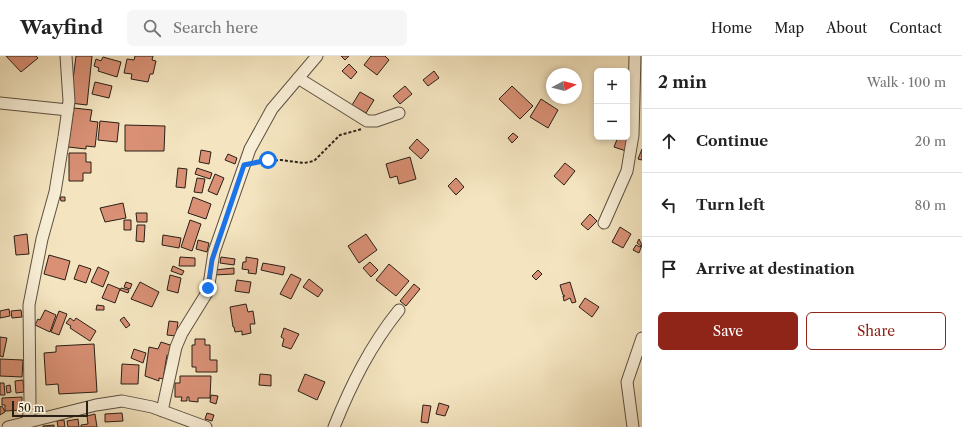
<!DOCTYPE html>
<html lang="en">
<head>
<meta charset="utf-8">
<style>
  :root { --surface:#fff; --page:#f6f6f6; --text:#222; --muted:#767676; --line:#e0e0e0; --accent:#8f2418 }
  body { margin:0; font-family:"Libre Caslon Text",serif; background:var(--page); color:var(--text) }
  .controls { position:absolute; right:12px; top:12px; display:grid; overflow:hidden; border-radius:6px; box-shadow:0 2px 6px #0003 }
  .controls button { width:36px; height:36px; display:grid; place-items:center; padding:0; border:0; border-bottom:1px solid var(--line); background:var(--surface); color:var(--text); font:20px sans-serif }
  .compass { position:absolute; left:546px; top:12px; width:36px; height:36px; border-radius:50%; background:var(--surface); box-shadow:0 2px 6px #0003; rotate:83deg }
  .scale { position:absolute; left:12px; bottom:10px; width:76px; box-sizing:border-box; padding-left:4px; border:2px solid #2a1f16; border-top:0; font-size:11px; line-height:14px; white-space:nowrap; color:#2a1f16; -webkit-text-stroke:3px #f8eed6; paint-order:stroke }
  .stop { position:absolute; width:12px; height:12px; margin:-9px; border:3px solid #1a73e8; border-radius:50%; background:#fff }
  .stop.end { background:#1a73e8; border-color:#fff; box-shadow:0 1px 4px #0008 }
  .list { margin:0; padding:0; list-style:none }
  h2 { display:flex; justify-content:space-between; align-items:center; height:52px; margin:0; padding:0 16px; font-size:17px }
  h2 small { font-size:13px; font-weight:400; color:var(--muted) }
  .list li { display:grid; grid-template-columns:26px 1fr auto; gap:12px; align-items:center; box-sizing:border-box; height:64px; padding:0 16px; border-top:1px solid var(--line) }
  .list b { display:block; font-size:15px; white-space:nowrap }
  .list em { font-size:13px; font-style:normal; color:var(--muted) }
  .actions { display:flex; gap:8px; padding:12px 16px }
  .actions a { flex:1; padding:9px 0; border:1px solid var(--accent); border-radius:6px; text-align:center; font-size:14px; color:var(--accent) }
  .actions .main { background:var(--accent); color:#fff }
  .icon { flex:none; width:22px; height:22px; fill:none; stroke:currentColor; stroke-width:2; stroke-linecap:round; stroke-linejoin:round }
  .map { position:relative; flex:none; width:642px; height:371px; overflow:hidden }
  header { display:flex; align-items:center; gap:24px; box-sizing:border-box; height:56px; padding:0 20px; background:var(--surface); border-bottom:1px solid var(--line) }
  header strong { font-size:19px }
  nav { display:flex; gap:22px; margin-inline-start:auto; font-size:14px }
  .search { width:280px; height:36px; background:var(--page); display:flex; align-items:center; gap:10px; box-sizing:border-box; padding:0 14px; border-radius:6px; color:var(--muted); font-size:15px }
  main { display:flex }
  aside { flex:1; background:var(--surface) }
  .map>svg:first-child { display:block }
</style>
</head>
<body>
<header>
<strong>Wayfind</strong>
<div class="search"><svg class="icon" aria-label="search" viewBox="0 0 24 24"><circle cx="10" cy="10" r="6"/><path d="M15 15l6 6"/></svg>Search here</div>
<nav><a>Home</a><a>Map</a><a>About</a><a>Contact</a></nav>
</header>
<main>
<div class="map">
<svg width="642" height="371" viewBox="0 0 642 371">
  <rect width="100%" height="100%" fill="#f4e5c0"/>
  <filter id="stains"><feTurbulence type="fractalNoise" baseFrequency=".005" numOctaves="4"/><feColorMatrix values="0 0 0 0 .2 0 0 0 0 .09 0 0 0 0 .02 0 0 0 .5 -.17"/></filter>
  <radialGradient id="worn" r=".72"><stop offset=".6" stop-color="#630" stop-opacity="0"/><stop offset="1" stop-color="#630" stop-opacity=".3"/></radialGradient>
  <path fill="#d99075" stroke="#2a1f16" d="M 6,0 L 36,0 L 38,2 L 21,16 Z
    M 76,0 L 92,0 L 87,49 L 70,47 Z
    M 135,0 L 153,0 L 152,4 L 156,5 L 153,18 L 150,18 L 148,26 L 131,23 L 132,18 L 124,17 L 127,3 L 134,4 Z
    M 341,0 L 349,0 L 345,4 Z
    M 371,0 L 385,0 L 389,4 L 377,19 L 364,9 Z
    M 103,1 L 121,6 L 117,21 L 98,15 L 99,12 L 94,10 L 96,3 L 101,5 Z
    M 349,8 L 357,16 L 351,23 L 342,15 Z
    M 434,15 L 439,22 L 428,30 L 423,24 Z
    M 95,26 L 112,30 L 109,42 L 92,38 Z
    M 405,30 L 412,38 L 400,48 L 393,40 Z
    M 512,30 L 533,50 L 520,63 L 499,43 Z
    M 360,36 L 374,44 L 366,57 L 352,49 Z
    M 541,43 L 558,54 L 548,72 L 530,61 Z
    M 74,52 L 92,54 L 90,65 L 98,66 L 95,91 L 86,90 L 86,93 L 68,91 Z
    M 100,65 L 119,67 L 117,86 L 98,84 Z
    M 125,69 L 165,70 L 164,95 L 125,95 Z
    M 513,77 L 518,81 L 512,87 L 508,82 Z
    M 618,81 L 631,82 L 626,95 L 614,91 Z
    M 417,83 L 429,94 L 421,103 L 409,92 Z
    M 642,93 L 642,104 L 638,103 Z
    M 201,94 L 211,96 L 209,108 L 199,106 Z
    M 69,97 L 86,97 L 86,106 L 91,106 L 91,117 L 83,117 L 83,125 L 69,125 Z
    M 228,98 L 237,102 L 235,108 L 225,104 Z
    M 410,101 L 416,123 L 399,128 L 397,120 L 390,122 L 386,108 Z
    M 565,107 L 575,115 L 564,129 L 554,120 Z
    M 178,112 L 187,113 L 185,132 L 176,131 Z
    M 197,112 L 212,117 L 210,123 L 195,118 Z
    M 215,118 L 224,122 L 217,139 L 208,135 Z
    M 197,122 L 205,123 L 202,137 L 194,136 Z
    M 456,122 L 464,131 L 456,139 L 448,130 Z
    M 60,141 L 65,141 L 65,145 L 61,145 Z
    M 193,141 L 211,148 L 206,163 L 188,157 Z
    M 123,147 L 126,162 L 105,166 L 100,152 Z
    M 136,157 L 147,157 L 147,166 L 137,166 Z
    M 590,158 L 597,165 L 588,174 L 581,168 Z
    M 124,164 L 131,164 L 131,174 L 124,174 Z
    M 190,164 L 201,168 L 192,195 L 181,191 Z
    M 137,169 L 145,169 L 144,186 L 136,185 Z
    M 620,171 L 631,178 L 623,192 L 612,186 Z
    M 27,178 L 29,198 L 16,199 L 14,180 Z
    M 366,178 L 377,194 L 359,207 L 348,190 Z
    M 163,179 L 181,182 L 179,192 L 162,189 Z
    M 639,183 L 642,189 L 639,197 L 633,194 L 636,189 L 640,191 L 641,190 L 637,187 Z
    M 198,184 L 209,187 L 207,196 L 196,193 Z
    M 49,199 L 70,205 L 65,224 L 44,218 Z
    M 180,201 L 195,202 L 195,210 L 179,210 Z
    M 221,201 L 235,203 L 234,209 L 220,207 Z
    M 246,201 L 258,203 L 256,218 L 248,217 L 249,214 L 242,213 L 243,206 L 246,206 Z
    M 370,206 L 378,214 L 371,221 L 363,212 Z
    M 263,207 L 285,211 L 283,219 L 261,214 Z
    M 389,208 L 409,225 L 396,240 L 376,224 Z
    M 79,209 L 91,213 L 86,227 L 74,223 Z
    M 173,210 L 184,215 L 182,219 L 171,215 Z
    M 98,211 L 109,216 L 103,231 L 91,226 Z
    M 234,212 L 234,218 L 214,219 L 214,214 Z
    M 538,214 L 542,218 L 536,224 L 532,220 Z
    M 291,218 L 301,223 L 291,243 L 280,238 Z
    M 170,219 L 181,222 L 178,237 L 167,234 Z
    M 309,223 L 323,234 L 318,241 L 303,231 Z
    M 237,224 L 251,226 L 249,237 L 235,235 Z
    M 126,226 L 132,228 L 130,233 L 124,231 Z
    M 140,226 L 159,236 L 152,251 L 131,243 Z
    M 570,226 L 576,246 L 572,247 L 570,242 L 564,245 L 563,240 L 565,240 L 563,239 L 560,229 Z
    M 108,228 L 120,233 L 115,247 L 102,242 Z
    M 414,228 L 420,233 L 406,250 L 400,245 Z
    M 121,232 L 129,234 L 128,237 L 120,234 Z
    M 585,242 L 599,251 L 592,261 L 579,251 Z
    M 246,248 L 248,256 L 253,255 L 255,268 L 250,268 L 251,277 L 242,279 L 242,275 L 235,276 L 234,271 L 233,271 L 230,251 Z
    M 97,249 L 104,250 L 104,254 L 96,254 Z
    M 9,253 L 10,260 L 0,262 L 0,255 Z
    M 21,254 L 22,261 L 12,262 L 11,255 Z
    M 45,254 L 56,259 L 50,276 L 35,269 L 38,263 L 40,264 Z
    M 59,255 L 67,258 L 59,279 L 51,276 Z
    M 124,261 L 130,269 L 126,272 L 120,264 Z
    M 70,262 L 74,265 L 76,262 L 96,275 L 90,285 L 70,272 L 71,270 L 66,267 Z
    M 169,265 L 178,266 L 176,280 L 167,279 Z
    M 284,272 L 299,278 L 291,293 L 282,290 L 284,283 L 281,281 Z
    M 0,281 L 7,282 L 3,301 L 0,300 Z
    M 195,283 L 205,283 L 205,289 L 210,289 L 210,304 L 217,304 L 217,316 L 196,316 L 196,311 L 192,311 L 192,289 L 195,289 Z
    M 161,286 L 173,290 L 172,300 L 167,299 L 163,323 L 159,322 L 159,325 L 145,320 L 149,291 L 158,293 Z
    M 94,288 L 97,336 L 59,338 L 58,328 L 46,329 L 44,297 L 56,296 L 56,290 Z
    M 134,293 L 146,297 L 143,307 L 131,302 Z
    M 0,303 L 23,304 L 22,321 L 0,320 Z
    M 122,308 L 139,309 L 138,328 L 121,328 Z
    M 260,318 L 271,319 L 271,330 L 259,329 Z
    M 305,318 L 325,326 L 317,344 L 298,335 Z
    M 180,320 L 211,320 L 210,342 L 198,342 L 198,346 L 189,345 L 189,341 L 187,341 L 187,345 L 181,345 L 182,341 L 175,341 L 175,327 L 180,327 Z
    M 23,324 L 24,336 L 16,337 L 15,325 Z
    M 0,327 L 4,327 L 5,339 L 0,339 Z
    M 10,329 L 11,336 L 7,337 L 6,330 Z
    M 211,339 L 218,340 L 216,348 L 210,346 Z
    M 22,341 L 22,354 L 5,355 L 5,349 L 2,349 L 2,342 Z
    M 439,347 L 449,350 L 445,360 L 436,358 Z
    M 423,349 L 431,350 L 428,367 L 421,366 Z
    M 2,350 L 5,356 L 0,359 L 0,351 Z
    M 122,357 L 123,365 L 105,366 L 105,358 Z
    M 207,357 L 214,359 L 212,365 L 205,363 Z
    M 95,358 L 97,371 L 81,371 L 81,369 L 88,368 L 87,360 Z
    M 78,363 L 79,371 L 68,371 L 67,365 Z
    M 64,364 L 65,371 L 58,371 L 57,365 Z
    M 54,369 L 54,371 L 43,371 L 43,370 Z"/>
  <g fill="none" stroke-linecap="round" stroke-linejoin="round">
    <g stroke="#5c5040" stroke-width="13">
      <path id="minor" d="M 298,22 L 367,65 L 376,65 L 399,57
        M 0,47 L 68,54
        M 604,167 L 627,115 L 633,79 L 635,0
        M 162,355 L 176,291 L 182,277 L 208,235 L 214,196 L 250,93 L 272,53 L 317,0
        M 28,365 L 30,347 L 29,249 L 42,183 L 55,136 L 64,81 L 69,45 L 66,0
        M 8,371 L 96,349 L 122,345 L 152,351 L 206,371
        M 334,371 C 351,329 370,290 399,254
        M 633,371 L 627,326 L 642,282"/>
    </g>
    <path stroke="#2a1f16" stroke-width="2" stroke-dasharray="3 2" stroke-linecap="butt" d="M 255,106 L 281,104 L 304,107 L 314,105 L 340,79 L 362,73"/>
    <use href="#minor" stroke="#f8eed6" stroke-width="11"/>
  </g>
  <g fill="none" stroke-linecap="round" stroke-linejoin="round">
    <path stroke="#1a73e8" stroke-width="5" d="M 208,232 L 212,204 L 244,109 L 268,104"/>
  </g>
  <rect width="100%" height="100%" filter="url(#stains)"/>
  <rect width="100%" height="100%" fill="url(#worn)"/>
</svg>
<div class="controls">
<button>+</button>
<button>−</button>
</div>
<svg class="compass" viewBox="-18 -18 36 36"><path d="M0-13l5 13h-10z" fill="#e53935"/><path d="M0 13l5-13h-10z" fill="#767676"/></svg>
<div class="scale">50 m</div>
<div class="stop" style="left:268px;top:104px"></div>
<div class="stop end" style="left:208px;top:232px"></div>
</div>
<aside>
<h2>2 min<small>Walk · 100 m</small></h2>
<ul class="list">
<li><svg class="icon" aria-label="ahead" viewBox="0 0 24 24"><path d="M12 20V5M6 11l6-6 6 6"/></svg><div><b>Continue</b></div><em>20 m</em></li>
<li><svg class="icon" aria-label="left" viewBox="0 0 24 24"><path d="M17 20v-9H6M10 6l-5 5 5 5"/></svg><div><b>Turn left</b></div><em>80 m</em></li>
<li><svg class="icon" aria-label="arrive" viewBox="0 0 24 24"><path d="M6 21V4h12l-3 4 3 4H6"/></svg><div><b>Arrive at destination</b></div></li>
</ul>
<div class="actions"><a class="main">Save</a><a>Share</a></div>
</aside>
</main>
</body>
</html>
